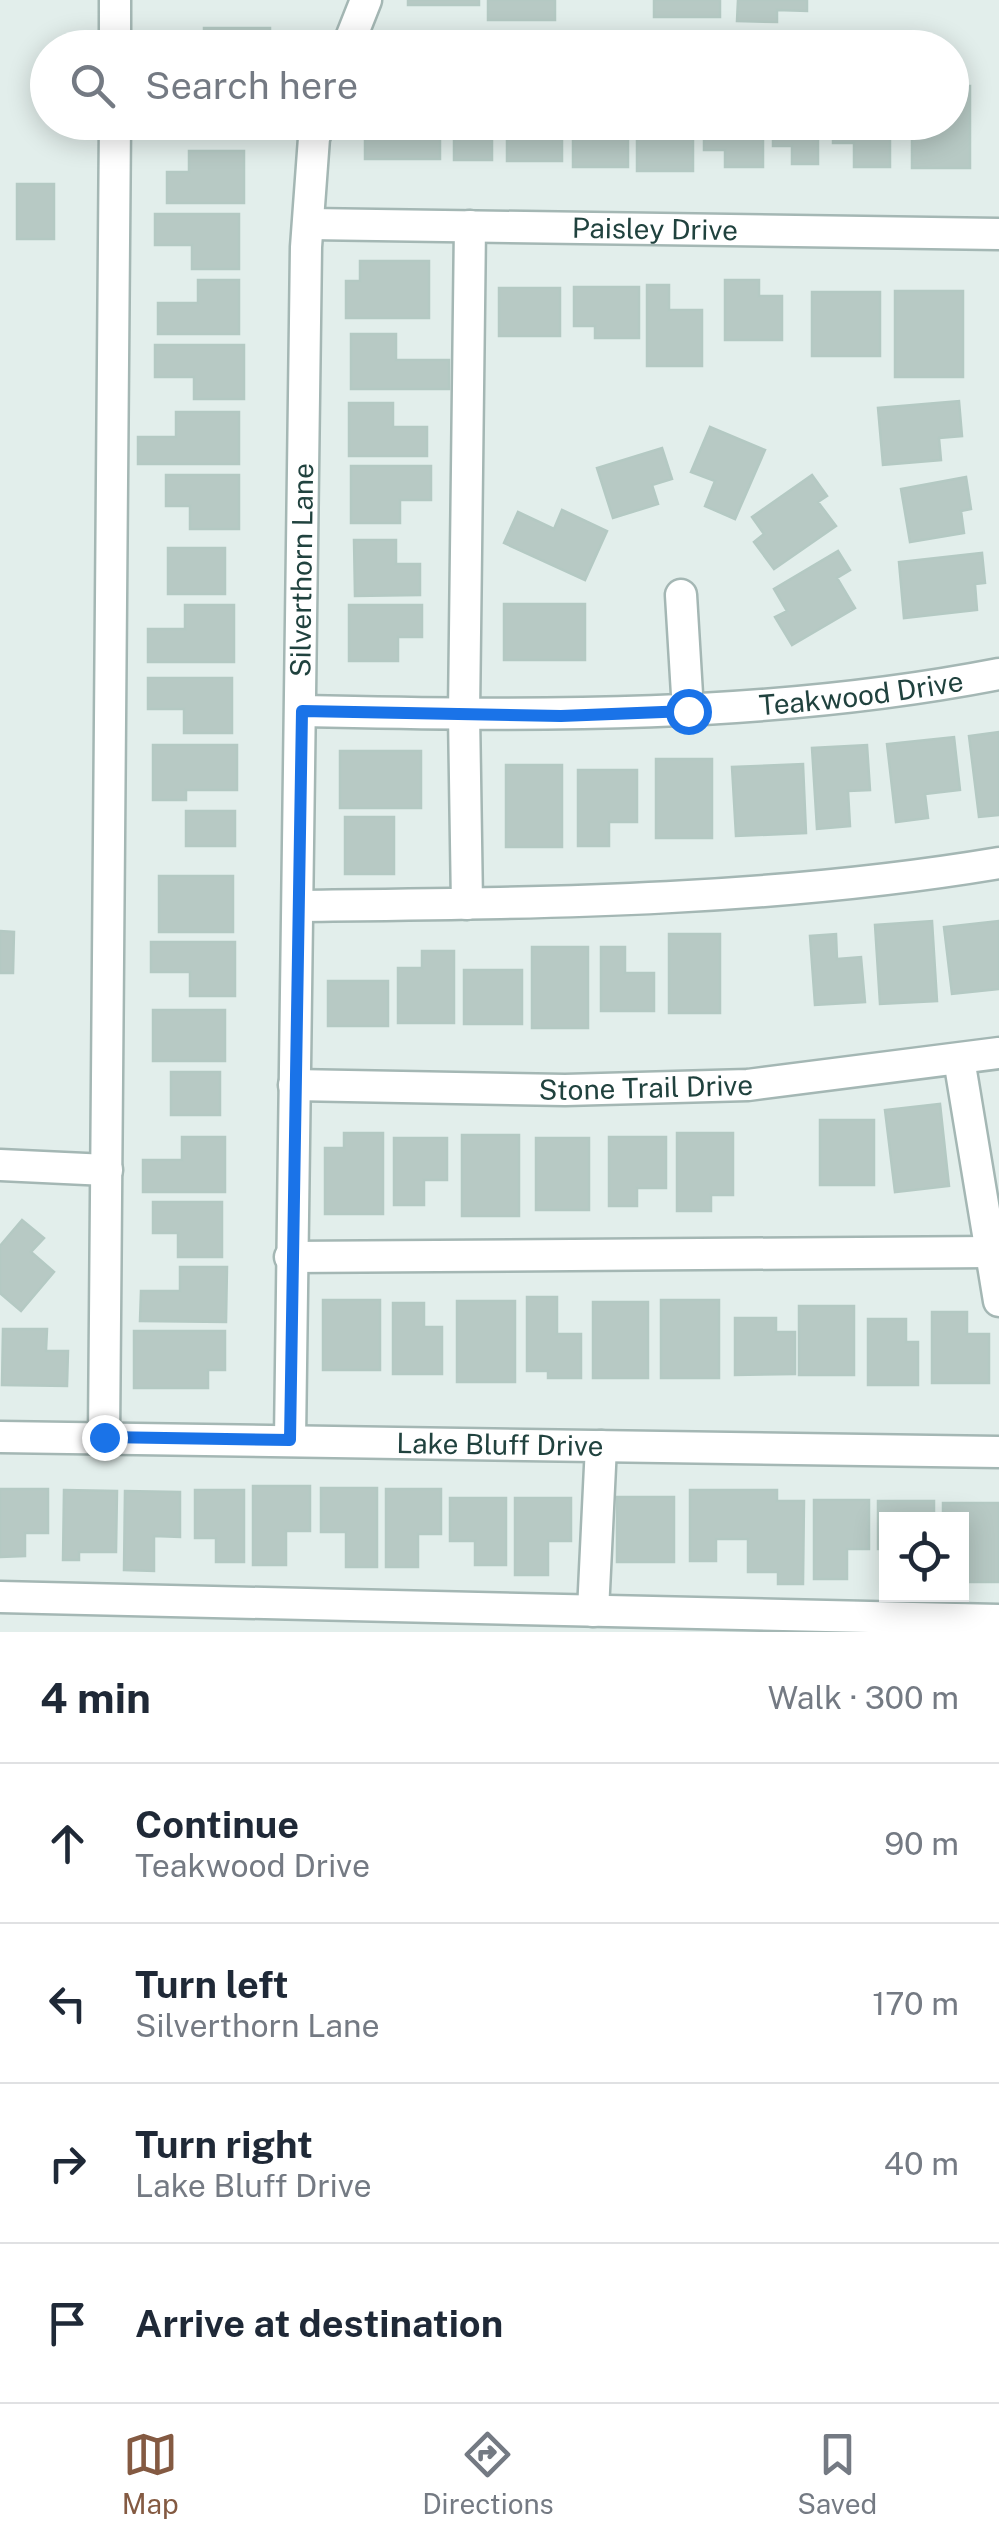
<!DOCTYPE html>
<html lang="en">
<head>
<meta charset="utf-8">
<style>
  :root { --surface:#fff; --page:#f2f2f3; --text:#1f2937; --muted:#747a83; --line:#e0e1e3; --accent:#845a42 }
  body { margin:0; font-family:"Public Sans",sans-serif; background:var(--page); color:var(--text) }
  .controls { position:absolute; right:30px; bottom:30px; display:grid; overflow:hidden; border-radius:0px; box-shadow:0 5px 25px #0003 }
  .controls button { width:90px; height:90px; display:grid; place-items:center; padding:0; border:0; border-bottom:2px solid var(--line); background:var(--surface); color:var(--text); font:50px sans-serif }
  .stop { position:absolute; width:30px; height:30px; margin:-22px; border:8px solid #1a73e8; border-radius:50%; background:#fff }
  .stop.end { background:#1a73e8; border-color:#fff; box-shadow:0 2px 10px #0008 }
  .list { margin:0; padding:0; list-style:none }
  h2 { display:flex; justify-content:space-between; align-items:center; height:130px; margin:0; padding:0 40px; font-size:42px }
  h2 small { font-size:32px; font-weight:400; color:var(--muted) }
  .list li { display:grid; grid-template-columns:65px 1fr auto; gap:30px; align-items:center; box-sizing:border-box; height:160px; padding:0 40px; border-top:2px solid var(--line) }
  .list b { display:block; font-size:38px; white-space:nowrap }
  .list p { margin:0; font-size:32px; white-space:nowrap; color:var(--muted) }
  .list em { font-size:32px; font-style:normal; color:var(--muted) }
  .icon { flex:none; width:55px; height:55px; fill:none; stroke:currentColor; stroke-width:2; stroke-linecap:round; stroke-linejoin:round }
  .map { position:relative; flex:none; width:999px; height:1632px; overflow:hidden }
  .search { position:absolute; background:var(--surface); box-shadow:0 5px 25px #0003; left:30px; right:30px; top:30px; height:110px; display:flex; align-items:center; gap:25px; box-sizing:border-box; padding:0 35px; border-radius:55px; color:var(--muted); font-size:38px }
  .sheet { height:770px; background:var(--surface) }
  nav { display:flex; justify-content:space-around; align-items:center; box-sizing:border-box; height:140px; border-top:2px solid var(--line); background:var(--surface); font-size:28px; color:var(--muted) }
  nav a { display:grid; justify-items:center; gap:5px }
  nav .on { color:var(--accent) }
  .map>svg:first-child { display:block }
</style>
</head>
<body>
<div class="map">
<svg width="999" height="1632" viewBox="0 0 999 1632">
  <rect width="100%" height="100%" fill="#e2eeeb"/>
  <path fill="#b7c9c4" stroke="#b4c9c3" stroke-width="2.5" d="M 408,0 L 479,0 L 479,5 L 408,5 Z
    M 488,0 L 555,0 L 555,20 L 488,20 Z
    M 654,0 L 720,0 L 720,17 L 654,17 Z
    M 738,0 L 807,0 L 807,11 L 777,10 L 777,22 L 737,21 Z
    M 204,28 L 270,28 L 270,48 L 204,48 Z
    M 952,86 L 970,86 L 970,168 L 912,168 L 912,122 L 952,122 Z
    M 181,122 L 251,122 L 251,137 L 181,137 Z
    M 365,122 L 440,122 L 440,159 L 365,159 Z
    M 454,122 L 492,122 L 492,160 L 454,160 Z
    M 507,122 L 562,122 L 562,161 L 507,161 Z
    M 573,122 L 628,122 L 628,167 L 573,167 Z
    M 637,122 L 693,122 L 693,171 L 637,171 Z
    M 704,122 L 763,122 L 763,167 L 725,167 L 725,150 L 704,150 Z
    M 773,122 L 818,122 L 818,164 L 792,164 L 792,146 L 773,146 Z
    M 833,122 L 890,122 L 890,167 L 854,167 L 854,143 L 833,143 Z
    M 189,151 L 244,151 L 244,203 L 167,203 L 167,172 L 189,172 Z
    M 17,184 L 54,184 L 54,239 L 17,239 Z
    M 155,214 L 239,214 L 239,269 L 192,269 L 192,245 L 155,245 Z
    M 360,261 L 429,261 L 429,318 L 346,318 L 346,281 L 360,281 Z
    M 198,280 L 239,280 L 239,334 L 158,334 L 158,303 L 198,303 Z
    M 725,280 L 759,280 L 759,296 L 782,296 L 782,340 L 725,340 Z
    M 647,285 L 669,285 L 669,310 L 702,310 L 702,366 L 647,366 Z
    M 574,287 L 639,287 L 639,338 L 595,338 L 595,326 L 574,326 Z
    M 499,288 L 560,288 L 560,336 L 499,336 Z
    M 895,291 L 963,291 L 963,377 L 895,377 Z
    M 812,292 L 880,292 L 880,356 L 812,356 Z
    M 351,334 L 396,334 L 396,360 L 449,360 L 449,389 L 351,389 Z
    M 155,345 L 244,345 L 244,399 L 194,399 L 194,377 L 155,377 Z
    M 959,401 L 962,436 L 939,438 L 941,460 L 883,465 L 878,408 Z
    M 349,403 L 393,403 L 393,427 L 427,427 L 427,456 L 349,456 Z
    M 176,412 L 239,412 L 239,464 L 138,464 L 138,437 L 176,437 Z
    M 710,427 L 765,450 L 735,519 L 705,506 L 715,481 L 691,472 Z
    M 662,448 L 672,479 L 652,485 L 658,504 L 613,518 L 597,468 Z
    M 351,466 L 431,466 L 431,500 L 400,500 L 400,523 L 351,523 Z
    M 166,475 L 239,475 L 239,529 L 190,529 L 190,506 L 166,506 Z
    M 812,475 L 827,496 L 818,502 L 836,526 L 774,569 L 754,542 L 764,534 L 752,517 Z
    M 966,477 L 971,509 L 961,511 L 964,533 L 910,542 L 901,489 Z
    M 562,510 L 607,531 L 585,580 L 504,543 L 518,512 L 554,529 Z
    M 354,540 L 396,540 L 396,564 L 420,564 L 420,595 L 355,596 Z
    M 168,548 L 225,548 L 225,594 L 168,594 Z
    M 838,551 L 850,570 L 837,578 L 855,608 L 792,645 L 775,617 L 787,611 L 774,589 Z
    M 982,553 L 985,583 L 975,584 L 977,610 L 904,618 L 899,562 Z
    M 504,604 L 585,604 L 585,660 L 504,660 Z
    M 185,605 L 234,605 L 234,662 L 148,662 L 148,629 L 185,629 Z
    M 349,605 L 422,605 L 422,637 L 398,637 L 398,661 L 349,661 Z
    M 148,678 L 232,678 L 232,733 L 184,733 L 184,709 L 148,709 Z
    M 999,732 L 999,815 L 979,817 L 969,736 Z
    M 954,737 L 960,790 L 925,794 L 928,818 L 896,822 L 887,744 Z
    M 153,745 L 237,745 L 237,790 L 186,790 L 186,800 L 153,800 Z
    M 867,745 L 870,790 L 848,791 L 850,826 L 817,829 L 812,748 Z
    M 340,751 L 421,751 L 421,808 L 340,808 Z
    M 656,759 L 712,759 L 712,838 L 656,838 Z
    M 803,764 L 806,833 L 736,836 L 732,767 Z
    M 506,765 L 562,765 L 562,847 L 506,847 Z
    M 578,770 L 637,770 L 637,822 L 609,822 L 609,846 L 578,846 Z
    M 186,811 L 235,811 L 235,846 L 186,846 Z
    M 345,817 L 394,817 L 394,874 L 345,874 Z
    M 159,876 L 233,876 L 233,932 L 159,932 Z
    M 932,921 L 937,1001 L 880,1004 L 875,925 Z
    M 999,921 L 999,989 L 952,994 L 944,927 Z
    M 0,931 L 14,932 L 13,973 L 0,973 Z
    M 669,934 L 720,934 L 720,1013 L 669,1013 Z
    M 836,934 L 837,959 L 861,957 L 865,1002 L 815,1005 L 810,936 Z
    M 151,942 L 235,942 L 235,996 L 190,996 L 190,972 L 151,972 Z
    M 532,947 L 588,947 L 588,1028 L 532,1028 Z
    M 601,947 L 625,947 L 625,973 L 654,973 L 654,1011 L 601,1011 Z
    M 422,951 L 454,951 L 454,1023 L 398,1023 L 398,968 L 422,968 Z
    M 464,970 L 522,970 L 522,1024 L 464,1024 Z
    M 328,981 L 388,981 L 388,1026 L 328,1026 Z
    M 153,1010 L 225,1010 L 225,1061 L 153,1061 Z
    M 171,1072 L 220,1072 L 220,1115 L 171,1115 Z
    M 940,1104 L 949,1186 L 895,1192 L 885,1110 Z
    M 820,1120 L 874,1120 L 874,1185 L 820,1185 Z
    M 344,1133 L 383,1133 L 383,1214 L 325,1214 L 325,1148 L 344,1148 Z
    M 677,1133 L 733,1133 L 733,1195 L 711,1195 L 711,1211 L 677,1211 Z
    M 462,1135 L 519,1135 L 519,1216 L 462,1216 Z
    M 182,1137 L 225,1137 L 225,1192 L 143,1192 L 143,1160 L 182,1160 Z
    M 609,1137 L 666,1137 L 666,1188 L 637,1188 L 637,1206 L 609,1206 Z
    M 394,1138 L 447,1138 L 447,1180 L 424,1180 L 424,1205 L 394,1205 Z
    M 536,1138 L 589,1138 L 589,1210 L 536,1210 Z
    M 153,1202 L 222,1202 L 222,1257 L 178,1257 L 178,1233 L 153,1233 Z
    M 22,1220 L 44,1238 L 31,1252 L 54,1272 L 21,1311 L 0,1293 L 0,1246 Z
    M 180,1267 L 227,1267 L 226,1322 L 140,1321 L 141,1291 L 180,1291 Z
    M 527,1297 L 557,1297 L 557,1334 L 581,1334 L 581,1378 L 548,1378 L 548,1371 L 527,1371 Z
    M 323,1300 L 380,1300 L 380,1370 L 323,1370 Z
    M 661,1300 L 719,1300 L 719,1378 L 661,1378 Z
    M 457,1301 L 515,1301 L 515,1382 L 457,1382 Z
    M 593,1302 L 648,1302 L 648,1378 L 593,1378 Z
    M 393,1303 L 424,1303 L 424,1327 L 442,1327 L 442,1374 L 393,1374 Z
    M 799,1306 L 854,1306 L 854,1375 L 799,1375 Z
    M 932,1312 L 967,1312 L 967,1334 L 989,1334 L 989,1383 L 932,1383 Z
    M 735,1318 L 776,1318 L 776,1332 L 795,1332 L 795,1374 L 735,1375 Z
    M 868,1319 L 906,1319 L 906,1342 L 918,1342 L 918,1385 L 868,1385 Z
    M 3,1329 L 47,1329 L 46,1351 L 68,1351 L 67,1386 L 2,1385 Z
    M 134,1331 L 225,1331 L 225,1370 L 208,1370 L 208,1388 L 134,1388 Z
    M 253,1486 L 310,1486 L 310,1531 L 286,1531 L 286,1565 L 253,1565 Z
    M 321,1488 L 377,1488 L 377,1567 L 346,1567 L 346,1532 L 321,1532 Z
    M 0,1489 L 48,1489 L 48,1533 L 25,1533 L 25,1556 L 0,1557 Z
    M 386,1489 L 441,1489 L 441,1534 L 418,1534 L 418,1567 L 386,1567 Z
    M 64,1490 L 117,1491 L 116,1552 L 79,1552 L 79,1560 L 63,1560 Z
    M 195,1490 L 244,1490 L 244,1562 L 216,1562 L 216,1538 L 195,1538 Z
    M 690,1490 L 777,1490 L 777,1501 L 804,1501 L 803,1584 L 778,1584 L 778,1572 L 748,1572 L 748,1539 L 716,1539 L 716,1561 L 690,1561 Z
    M 125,1491 L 180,1492 L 180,1537 L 154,1536 L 154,1571 L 124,1570 Z
    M 617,1497 L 674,1497 L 674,1562 L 617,1562 Z
    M 450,1498 L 506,1498 L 506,1565 L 475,1565 L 475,1541 L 450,1541 Z
    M 515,1498 L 571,1498 L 571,1541 L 548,1541 L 548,1575 L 515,1575 Z
    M 814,1500 L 869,1500 L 869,1549 L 847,1549 L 847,1579 L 814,1579 Z
    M 878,1501 L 934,1501 L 934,1520 L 886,1520 L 886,1549 L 878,1549 Z
    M 943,1503 L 999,1503 L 999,1582 L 969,1582 L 969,1548 L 962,1548 L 962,1520 L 943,1520 Z"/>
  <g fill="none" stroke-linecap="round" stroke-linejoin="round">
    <g stroke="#a4b7b4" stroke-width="35">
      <g id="minor">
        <path d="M 115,48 L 115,0"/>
        <path d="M 347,48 L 366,0"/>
        <path id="s1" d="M 310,224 L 999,234"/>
        <path d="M 681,595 L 688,711"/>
        <path id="s2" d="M 302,711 C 535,716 768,719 999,674"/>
        <path d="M 467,904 L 464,714 L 470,226"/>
        <path d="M 298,906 C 533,903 767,902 999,863"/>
        <path d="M 959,1059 L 999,1301"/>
        <path id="s3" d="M 294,1085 L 565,1090 L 748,1085 L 999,1053"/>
        <path d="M 0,1165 L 107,1170"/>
        <path d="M 290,1257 L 991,1252"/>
        <path id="s4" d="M 0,1437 L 999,1452"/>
        <path d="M 104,1437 L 115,122"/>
        <path id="s5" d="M 290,1440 L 306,247 L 314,138 L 320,122"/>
        <path d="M 0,1597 L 999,1620"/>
        <path d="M 593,1611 L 601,1446"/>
      </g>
    </g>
    <use href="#minor" stroke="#fff" stroke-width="30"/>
  </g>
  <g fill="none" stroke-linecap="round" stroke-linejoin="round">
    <path stroke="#1a73e8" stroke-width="12" d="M 104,1437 L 290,1440 L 302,711 L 561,716 L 688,711"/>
  </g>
  <g text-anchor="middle" stroke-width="8" stroke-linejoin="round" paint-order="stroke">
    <g font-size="28" fill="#20423e" stroke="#f3faf8">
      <text dy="10" stroke="none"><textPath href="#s1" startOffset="345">Paisley Drive</textPath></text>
      <text dy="10" stroke="none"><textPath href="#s5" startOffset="870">Silverthorn Lane</textPath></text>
      <text dy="10" stroke="none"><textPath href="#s2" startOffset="560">Teakwood Drive</textPath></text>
      <text dy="10" stroke="none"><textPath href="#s3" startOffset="352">Stone Trail Drive</textPath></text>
      <text dy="10" stroke="none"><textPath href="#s4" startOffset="500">Lake Bluff Drive</textPath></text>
    </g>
  </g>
</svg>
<div class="controls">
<button><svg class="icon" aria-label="locate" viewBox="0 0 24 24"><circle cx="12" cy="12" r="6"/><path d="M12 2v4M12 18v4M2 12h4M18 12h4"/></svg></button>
</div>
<div class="stop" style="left:688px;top:711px"></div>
<div class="stop end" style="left:104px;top:1437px"></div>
<div class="search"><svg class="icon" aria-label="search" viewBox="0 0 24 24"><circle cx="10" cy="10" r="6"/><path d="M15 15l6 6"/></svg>Search here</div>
</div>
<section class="sheet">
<h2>4 min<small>Walk · 300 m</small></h2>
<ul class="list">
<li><svg class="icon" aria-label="ahead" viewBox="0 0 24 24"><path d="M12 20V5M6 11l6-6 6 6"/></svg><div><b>Continue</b><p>Teakwood Drive</p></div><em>90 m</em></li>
<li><svg class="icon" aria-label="left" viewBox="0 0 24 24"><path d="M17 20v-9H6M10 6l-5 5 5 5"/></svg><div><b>Turn left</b><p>Silverthorn Lane</p></div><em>170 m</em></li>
<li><svg class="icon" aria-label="right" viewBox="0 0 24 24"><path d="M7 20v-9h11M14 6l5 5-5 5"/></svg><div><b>Turn right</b><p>Lake Bluff Drive</p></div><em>40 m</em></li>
<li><svg class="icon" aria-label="arrive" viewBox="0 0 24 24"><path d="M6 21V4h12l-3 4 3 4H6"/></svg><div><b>Arrive at destination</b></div></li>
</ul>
</section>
<nav>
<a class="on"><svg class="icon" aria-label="map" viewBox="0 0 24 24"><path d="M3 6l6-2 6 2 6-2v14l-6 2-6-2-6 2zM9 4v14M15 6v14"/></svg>Map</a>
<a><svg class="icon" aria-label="directions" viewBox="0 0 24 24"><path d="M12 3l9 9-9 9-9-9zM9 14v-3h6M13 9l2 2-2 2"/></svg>Directions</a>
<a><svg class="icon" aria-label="saved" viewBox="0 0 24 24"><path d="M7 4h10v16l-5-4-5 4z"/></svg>Saved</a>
</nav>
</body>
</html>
